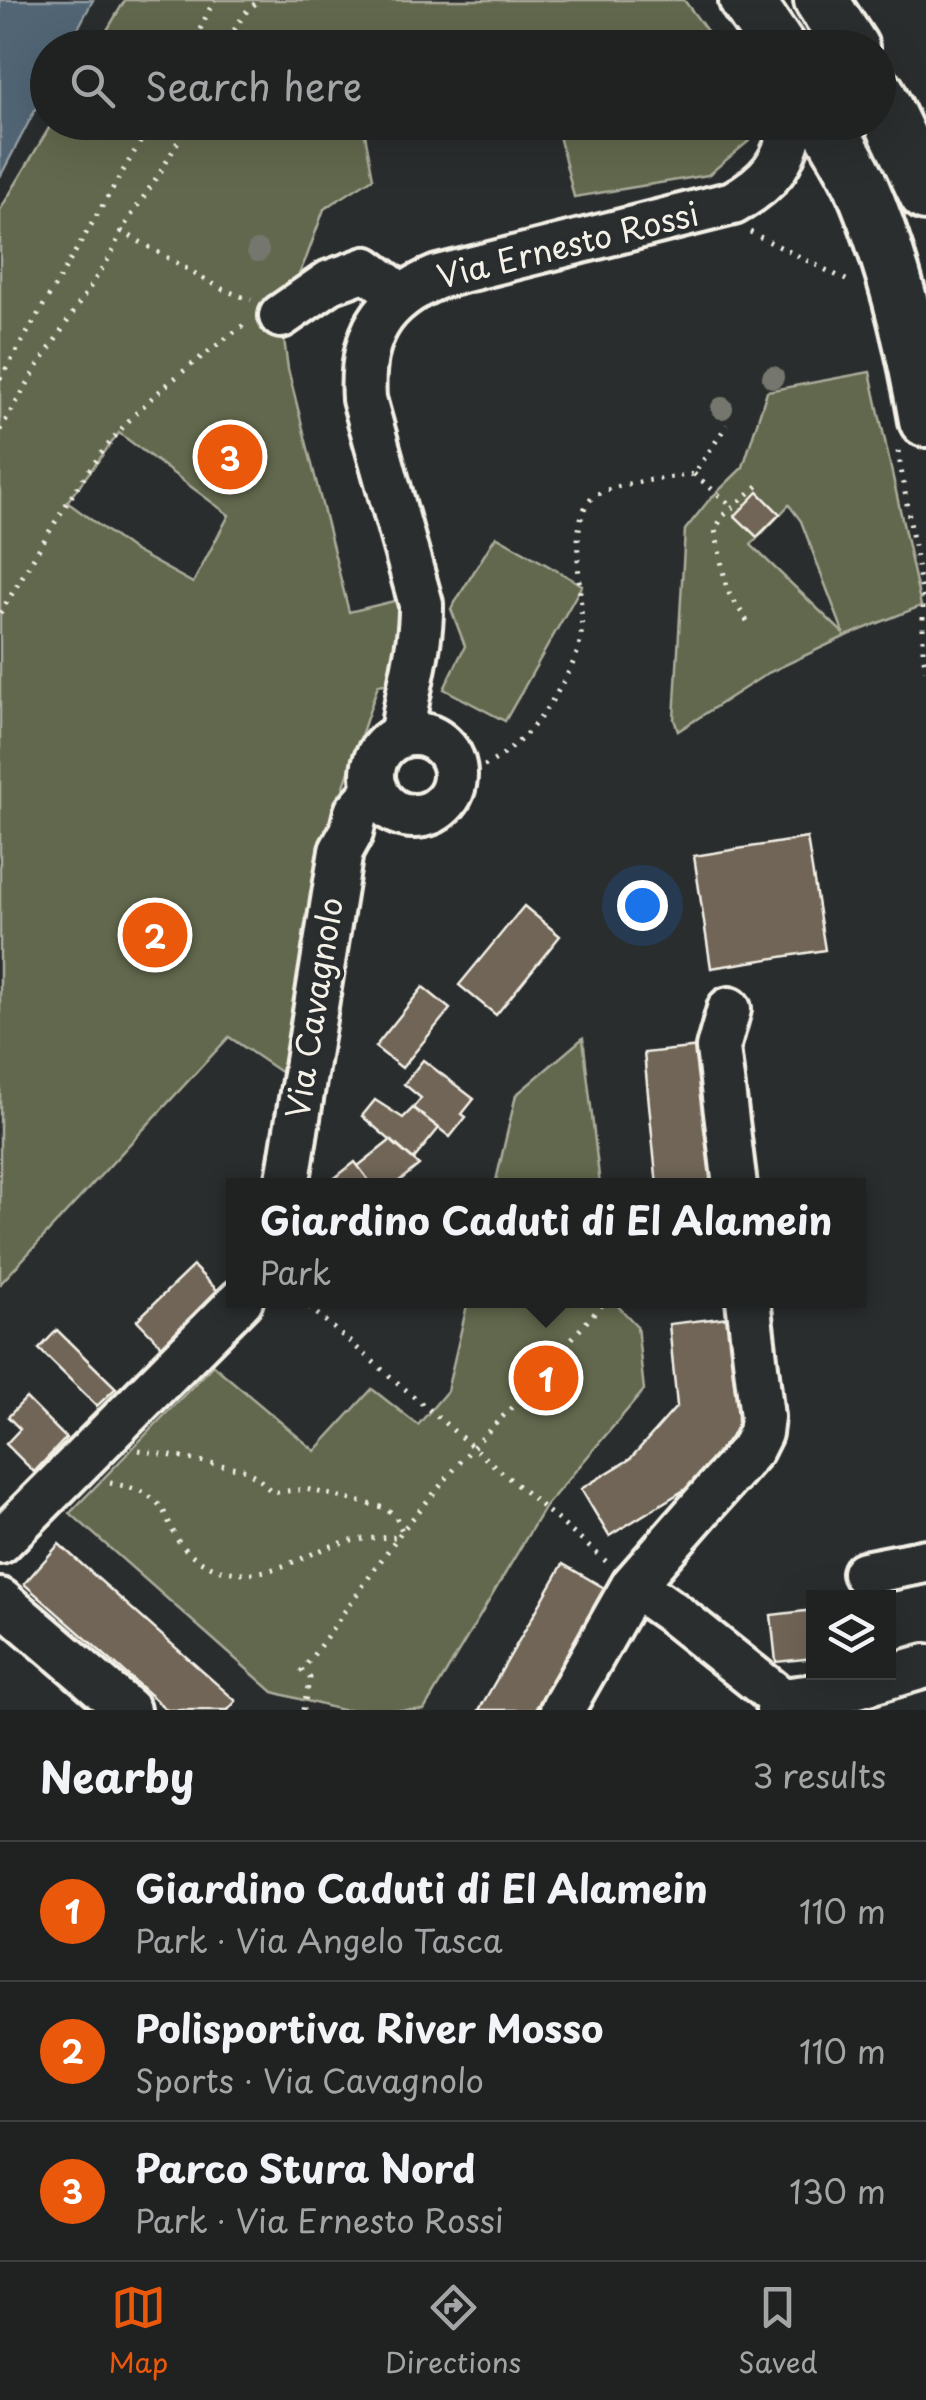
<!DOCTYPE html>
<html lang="en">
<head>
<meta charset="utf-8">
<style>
  :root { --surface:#202222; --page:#2d2f2f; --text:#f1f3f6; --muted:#a2a4a5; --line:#3d3f40; --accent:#ea580c }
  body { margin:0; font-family:"Playpen Sans",sans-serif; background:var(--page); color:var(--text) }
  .controls { position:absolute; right:30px; bottom:30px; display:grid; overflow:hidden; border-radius:0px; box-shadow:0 10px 40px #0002 }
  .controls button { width:90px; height:90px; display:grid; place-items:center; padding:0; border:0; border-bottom:2px solid var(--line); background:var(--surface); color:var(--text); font:50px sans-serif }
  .you { position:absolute; left:642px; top:905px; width:35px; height:35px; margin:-25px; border:8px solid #fff; border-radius:50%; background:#1a73e8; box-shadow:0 0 0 15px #1a73e833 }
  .badge { display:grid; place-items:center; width:65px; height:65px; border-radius:50%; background:var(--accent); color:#fff; font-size:32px; font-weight:700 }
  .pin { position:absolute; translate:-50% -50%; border:5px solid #fff; box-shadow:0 2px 10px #0006 }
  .popup { position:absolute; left:226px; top:1178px; width:640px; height:130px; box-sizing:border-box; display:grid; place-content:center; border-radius:0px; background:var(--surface); filter:drop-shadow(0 2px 8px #0005); font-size:32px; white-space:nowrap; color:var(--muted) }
  .popup b { font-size:38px; color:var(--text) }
  .popup::after { content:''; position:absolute; left:50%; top:100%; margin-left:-20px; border:20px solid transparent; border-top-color:var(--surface) }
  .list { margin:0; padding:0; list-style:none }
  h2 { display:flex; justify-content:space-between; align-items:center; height:130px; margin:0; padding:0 40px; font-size:42px }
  h2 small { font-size:32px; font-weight:400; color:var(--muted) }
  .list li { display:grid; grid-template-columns:65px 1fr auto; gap:30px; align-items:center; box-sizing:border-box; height:140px; padding:0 40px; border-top:2px solid var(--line) }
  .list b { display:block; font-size:38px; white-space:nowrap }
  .list p { margin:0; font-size:32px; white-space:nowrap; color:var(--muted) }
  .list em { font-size:32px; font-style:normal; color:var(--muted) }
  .icon { flex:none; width:55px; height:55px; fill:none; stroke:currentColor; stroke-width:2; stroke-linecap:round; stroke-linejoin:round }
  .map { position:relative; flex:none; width:926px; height:1710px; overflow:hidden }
  .search { position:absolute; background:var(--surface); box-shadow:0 10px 40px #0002; left:30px; right:30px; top:30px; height:110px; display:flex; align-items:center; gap:25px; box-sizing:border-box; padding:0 35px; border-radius:55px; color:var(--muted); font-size:38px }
  .sheet { height:550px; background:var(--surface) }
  nav { display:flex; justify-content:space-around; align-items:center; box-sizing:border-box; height:140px; border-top:2px solid var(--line); background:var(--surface); font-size:28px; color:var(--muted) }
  nav a { display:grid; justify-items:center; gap:5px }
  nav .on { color:var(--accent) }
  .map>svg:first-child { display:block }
</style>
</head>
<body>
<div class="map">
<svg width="926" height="1710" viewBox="0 0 926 1710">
  <rect width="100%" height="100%" fill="#2a2d2e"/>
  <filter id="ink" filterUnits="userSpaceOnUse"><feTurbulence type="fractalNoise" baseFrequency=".01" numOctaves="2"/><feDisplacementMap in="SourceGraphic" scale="20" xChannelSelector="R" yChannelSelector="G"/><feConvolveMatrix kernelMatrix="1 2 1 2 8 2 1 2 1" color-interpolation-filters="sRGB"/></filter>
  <g filter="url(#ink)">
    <path fill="#62684e" stroke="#abac9b" stroke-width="2.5" fill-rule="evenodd" d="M 125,0 L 684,0 L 719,47 L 97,47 Z
      M 52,123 L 363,123 L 373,178 L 324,209 L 307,256 L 281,316 L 288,369 L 349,612 L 398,600 L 406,622 L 392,683 L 378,685 L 328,834 L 285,1075 L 229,1037 L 0,1284 L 0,210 ZM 119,433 L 229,515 L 193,583 L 131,549 L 67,502 Z
      M 556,123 L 749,123 L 749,141 L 708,175 L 574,197 Z
      M 870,372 L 921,606 L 846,636 L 768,673 L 678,731 L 674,719 L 685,530 L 709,500 L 743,467 L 767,391 ZM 789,505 L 801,521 L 844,634 L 751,545 Z
      M 496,536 L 582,585 L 505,721 L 444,689 L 465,646 L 451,609 Z
      M 583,1038 L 600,1185 L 495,1185 L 516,1095 Z
      M 468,1301 L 613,1301 L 637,1326 L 644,1390 L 544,1508 L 424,1710 L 341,1710 L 273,1692 L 70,1513 L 213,1365 L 315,1451 L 372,1389 L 418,1425 L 447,1391 Z"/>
    <path fill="#516574" stroke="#929da2" stroke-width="2.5" d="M 0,0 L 93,0 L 68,47 L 48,48 L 47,87 L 0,177 Z"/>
    <path fill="#706557" stroke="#f4f1e8" stroke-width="2.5" d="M 758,492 L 780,514 L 757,537 L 735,516 Z
      M 807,838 L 825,950 L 711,968 L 694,856 Z
      M 524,906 L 560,936 L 496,1015 L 459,985 Z
      M 423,987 L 450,1009 L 402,1068 L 375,1047 Z
      M 700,1047 L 714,1186 L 657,1186 L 644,1053 Z
      M 423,1060 L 474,1099 L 462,1114 L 466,1117 L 450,1137 L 413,1108 L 421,1098 L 404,1084 Z
      M 375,1100 L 403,1118 L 413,1108 L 439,1128 L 413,1160 L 362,1116 Z
      M 391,1140 L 419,1165 L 393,1186 L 373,1186 L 358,1166 Z
      M 355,1162 L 373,1186 L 335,1186 L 331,1181 Z
      M 193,1266 L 219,1292 L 163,1347 L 137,1320 Z
      M 729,1317 L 740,1426 L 689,1487 L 609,1536 L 581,1489 L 630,1459 L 677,1406 L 669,1324 Z
      M 57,1330 L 116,1388 L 97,1406 L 39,1349 Z
      M 26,1398 L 66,1438 L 34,1472 L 6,1444 L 20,1429 L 8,1417 Z
      M 59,1544 L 236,1701 L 228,1710 L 167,1710 L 24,1584 Z
      M 563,1564 L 606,1589 L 535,1710 L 479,1710 Z
      M 814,1610 L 814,1658 L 776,1662 L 771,1615 Z"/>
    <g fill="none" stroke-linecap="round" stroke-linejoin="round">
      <g stroke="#f4f1e8" stroke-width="50">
        <path id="minor" d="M 281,316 L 330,282 L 366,269 L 402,296
          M373 775a41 41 0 1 1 82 0a41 41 0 1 1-82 0Z
          M 402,735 C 406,691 422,648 421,604 L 364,399 C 360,338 380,300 438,277 L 733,203 C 770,182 784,164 793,122
          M 729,1009 L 718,1048 L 735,1186
          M 287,1186 L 341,851 L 351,833 L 356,812 L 376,789
          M 0,1542 L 241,1300
          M 864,1573 L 926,1561
          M 633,1585 L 673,1613 L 782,1700
          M 0,1600 L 128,1710
          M 562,1710 L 633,1585 L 752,1449 L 760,1433 L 762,1417 L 748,1300
          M 778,1710 L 782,1700 L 830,1694 L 926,1666"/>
      </g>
      <g stroke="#f4f1e8" stroke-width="60">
        <path id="major" d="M 746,0 L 779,48
          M 821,0 L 852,48
          M 878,93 L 926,194
          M 826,122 C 837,142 850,162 860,183 C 893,259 912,340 926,420"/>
      </g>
      <path stroke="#f4f1e8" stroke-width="5" stroke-dasharray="2.5 8" stroke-linecap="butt" d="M 191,48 L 214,0
        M 223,48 L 245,13 L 259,0
        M 121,231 L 222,289 L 251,300
        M 750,232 L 852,283
        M 0,379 L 152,122
        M 0,430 L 35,371 L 111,255 L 121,231 L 163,168 L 189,122
        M 898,451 L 923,599 L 923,654 L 926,670
        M 694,474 L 733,507
        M 0,613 C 38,553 71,489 117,434 C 151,393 203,356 245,324
        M 747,621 L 727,590 L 715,530 L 723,516 L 762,482
        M 455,778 C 466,773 480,769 490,763 C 522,744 544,716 562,684 C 571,668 579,653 581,635 C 585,600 566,525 591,499 C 606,483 670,478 694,474 L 727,425
        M 301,1300 L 608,1563
        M 139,1450 L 243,1469 L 257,1477 L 270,1490 L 278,1492 L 306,1489 L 386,1508 L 396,1517 L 402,1531
        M 110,1483 C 125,1486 141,1489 153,1499 C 166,1509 169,1525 177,1539 C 185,1553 206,1566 221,1570 C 264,1580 289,1563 326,1548 C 348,1539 372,1538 395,1537
        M 303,1710 L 310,1678 L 302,1671 L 402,1531 L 473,1447 L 514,1405 L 603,1303 L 620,1300"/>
      <use href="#minor" stroke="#2a2d2e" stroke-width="42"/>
      <use href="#major" stroke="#2a2d2e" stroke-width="52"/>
    </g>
    <g fill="#75776e">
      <circle cx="258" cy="251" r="11"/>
      <circle cx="773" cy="377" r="11"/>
      <circle cx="722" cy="408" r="11"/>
    </g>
  </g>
  <g text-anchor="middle" stroke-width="8" stroke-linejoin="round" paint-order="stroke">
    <g font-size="32" fill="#f4f1e8" stroke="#2a2d2e">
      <text transform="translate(568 246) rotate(-14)" y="11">Via Ernesto Rossi</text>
      <text transform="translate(315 1008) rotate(-81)" y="11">Via Cavagnolo</text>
    </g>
  </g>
</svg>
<div class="controls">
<button><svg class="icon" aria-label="layers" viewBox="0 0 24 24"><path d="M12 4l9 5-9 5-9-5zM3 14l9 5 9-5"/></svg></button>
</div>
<div class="you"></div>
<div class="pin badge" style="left:546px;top:1378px">1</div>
<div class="popup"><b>Giardino Caduti di El Alamein</b>Park</div>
<div class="pin badge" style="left:155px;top:935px">2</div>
<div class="pin badge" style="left:230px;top:457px">3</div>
<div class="search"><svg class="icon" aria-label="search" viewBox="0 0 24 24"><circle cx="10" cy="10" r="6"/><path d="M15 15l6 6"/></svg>Search here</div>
</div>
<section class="sheet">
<h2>Nearby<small>3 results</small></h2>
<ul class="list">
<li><span class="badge">1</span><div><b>Giardino Caduti di El Alamein</b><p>Park · Via Angelo Tasca</p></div><em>110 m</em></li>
<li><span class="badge">2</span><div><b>Polisportiva River Mosso</b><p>Sports · Via Cavagnolo</p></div><em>110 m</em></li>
<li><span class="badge">3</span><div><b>Parco Stura Nord</b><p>Park · Via Ernesto Rossi</p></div><em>130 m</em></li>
</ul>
</section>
<nav>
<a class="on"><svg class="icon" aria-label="map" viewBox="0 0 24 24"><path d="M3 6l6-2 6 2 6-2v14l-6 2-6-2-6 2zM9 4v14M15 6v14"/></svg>Map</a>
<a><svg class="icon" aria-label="directions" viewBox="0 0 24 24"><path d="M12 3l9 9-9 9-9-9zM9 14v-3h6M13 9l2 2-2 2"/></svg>Directions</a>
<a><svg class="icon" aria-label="saved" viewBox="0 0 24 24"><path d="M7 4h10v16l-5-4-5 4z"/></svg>Saved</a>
</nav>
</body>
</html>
